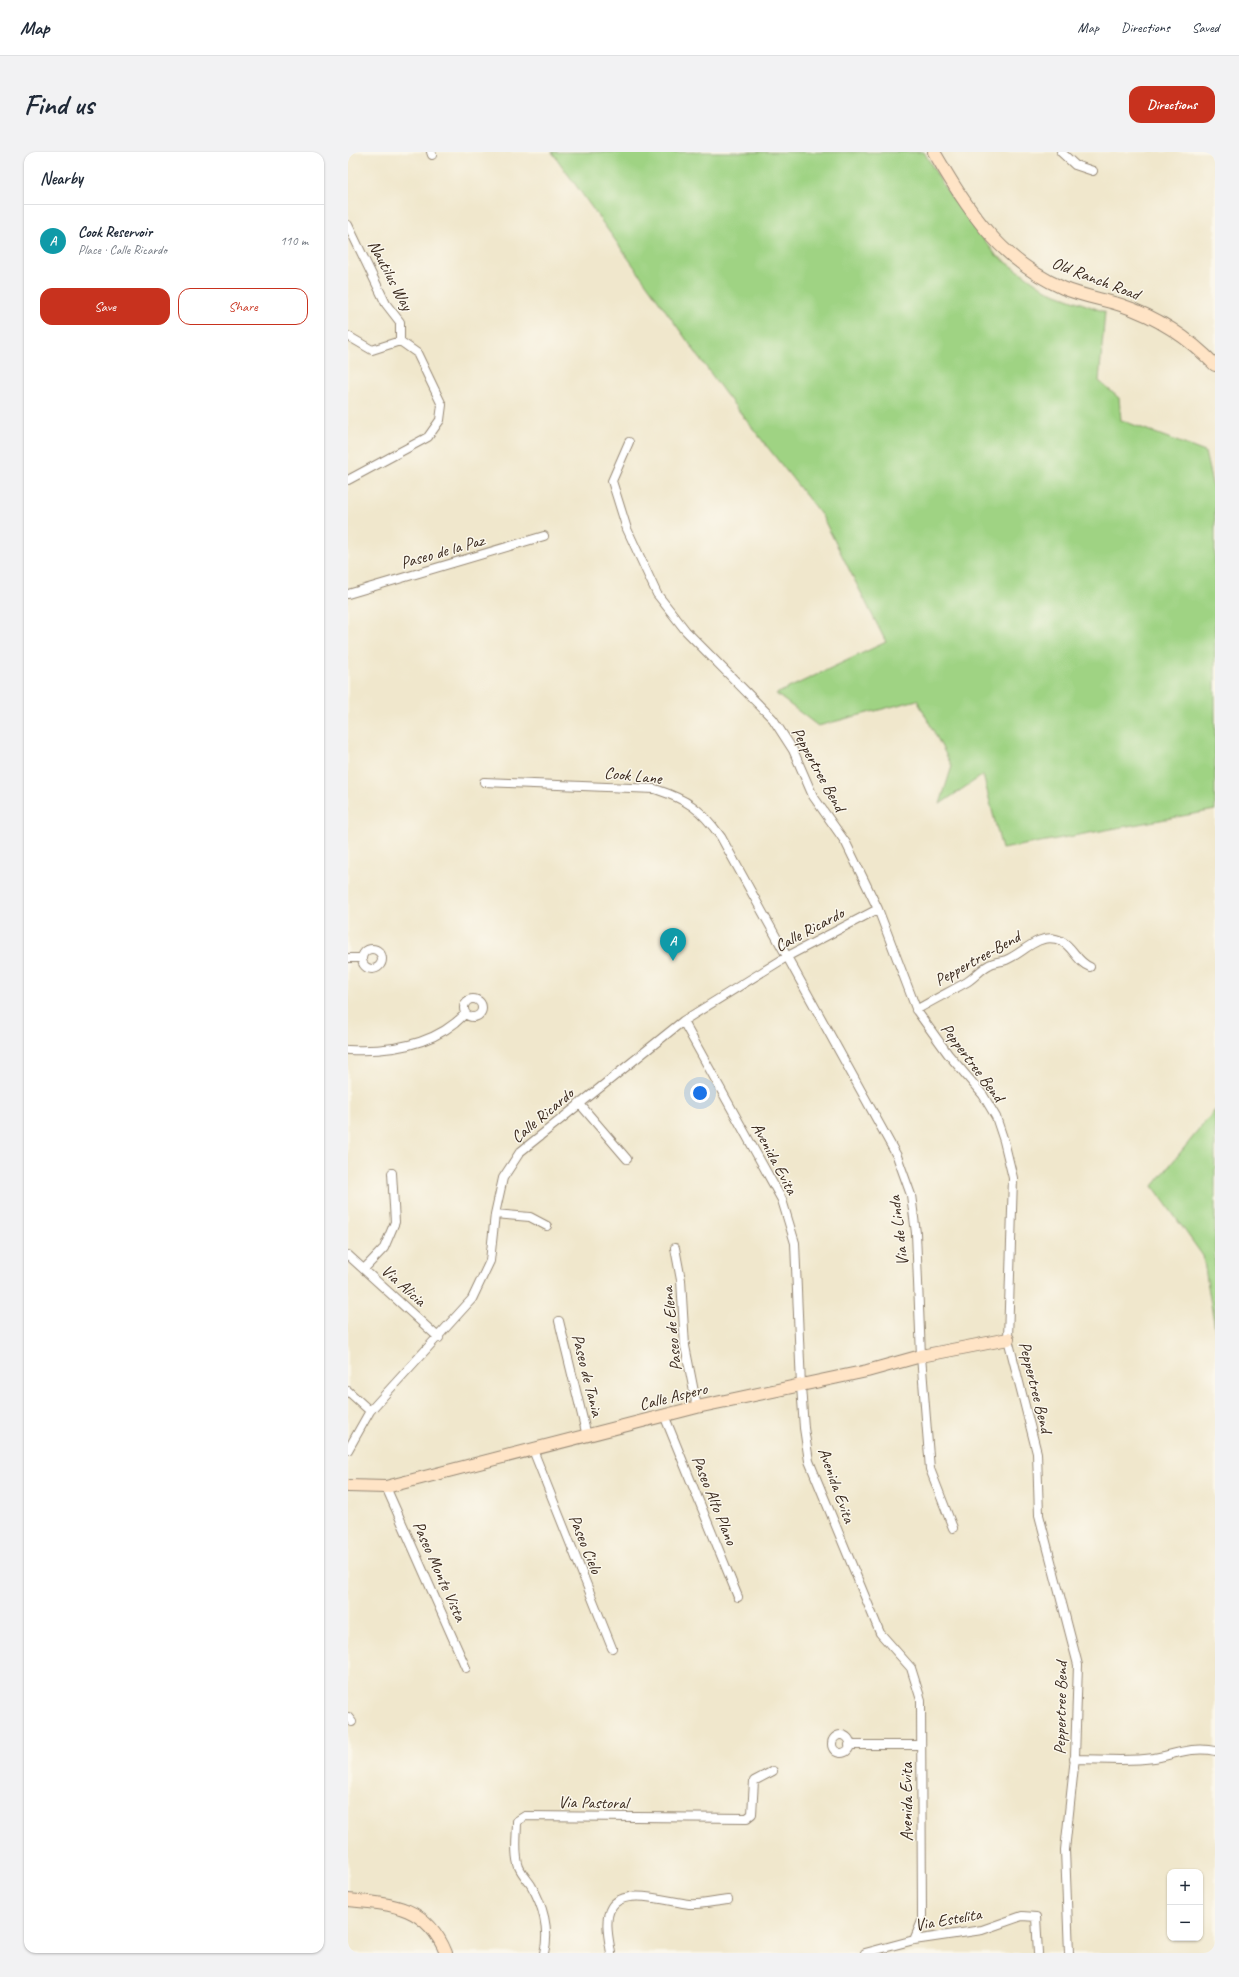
<!DOCTYPE html>
<html lang="en">
<head>
<meta charset="utf-8">
<style>
  :root { --surface:#fff; --page:#f2f2f3; --text:#1f2937; --muted:#747a83; --line:#e0e1e3; --accent:#c8321e }
  body { margin:0; font-family:Caveat,sans-serif; background:var(--page); color:var(--text) }
  .controls { position:absolute; right:12px; bottom:12px; display:grid; overflow:hidden; border-radius:8px; box-shadow:0 1px 3px #0004 }
  .controls button { width:36px; height:36px; display:grid; place-items:center; padding:0; border:0; border-bottom:1px solid var(--line); background:var(--surface); color:var(--text); font:20px sans-serif }
  .you { position:absolute; left:352px; top:941px; width:14px; height:14px; margin:-10px; border:3px solid #fff; border-radius:50%; background:#1a73e8; box-shadow:0 0 0 6px #1a73e833 }
  .badge { display:grid; place-items:center; width:26px; height:26px; border-radius:50%; background:var(--accent); color:#fff; font-size:13px; font-weight:700 }
  .pin { position:absolute; translate:-50% -33px; filter:drop-shadow(0 1px 2px #0008) }
  .pin::after { content:''; position:absolute; top:21px; width:14px; height:12px; background:inherit; clip-path:polygon(0 0,100% 0,50% 100%) }
  .list { margin:0; padding:0; list-style:none }
  h2 { display:flex; justify-content:space-between; align-items:center; height:52px; margin:0; padding:0 16px; font-size:17px }
  h2 small { font-size:13px; font-weight:400; color:var(--muted) }
  .list li { display:grid; grid-template-columns:26px 1fr auto; gap:12px; align-items:center; box-sizing:border-box; height:72px; padding:0 16px; border-top:1px solid var(--line) }
  .list b { display:block; font-size:15px; white-space:nowrap }
  .list p { margin:0; font-size:13px; white-space:nowrap; color:var(--muted) }
  .list em { font-size:13px; font-style:normal; color:var(--muted) }
  .actions { display:flex; gap:8px; padding:12px 16px }
  .actions a { flex:1; padding:9px 0; border:1px solid var(--accent); border-radius:12px; text-align:center; font-size:14px; color:var(--accent) }
  .actions .main { background:var(--accent); color:#fff }
  .map { position:relative; flex:none; width:867px; height:1801px; overflow:hidden; border-radius:12px }
  header { display:flex; align-items:center; gap:24px; box-sizing:border-box; height:56px; padding:0 20px; background:var(--surface); border-bottom:1px solid var(--line) }
  header strong { font-size:19px }
  nav { display:flex; gap:22px; margin-inline-start:auto; font-size:14px }
  .intro { display:flex; align-items:center; justify-content:space-between; box-sizing:border-box; height:96px; padding:0 24px }
  h1 { margin:0; font-size:28px }
  .button { padding:10px 18px; border-radius:12px; background:var(--accent); color:#fff; font-size:14px; font-weight:700 }
  main { display:flex; gap:24px; padding:0 24px }
  aside { flex:1; background:var(--surface); border-radius:12px; box-shadow:0 1px 3px #0004 }
  .map>svg:first-child { display:block }
</style>
</head>
<body>
<header>
<strong>Map</strong>
<nav><a>Map</a><a>Directions</a><a>Saved</a></nav>
</header>
<div class="intro"><h1>Find us</h1><a class="button">Directions</a></div>
<main>
<aside>
<h2>Nearby<small></small></h2>
<ul class="list">
<li><span class="badge" style="background:#0f9aa8">A</span><div><b>Cook Reservoir</b><p>Place · Calle Ricardo</p></div><em>110 m</em></li>
</ul>
<div class="actions"><a class="main">Save</a><a>Share</a></div>
</aside>
<div class="map">
<svg width="867" height="1801" viewBox="0 0 867 1801">
  <rect width="100%" height="100%" fill="#fbf7ec"/>
  <filter id="ink" filterUnits="userSpaceOnUse"><feTurbulence type="fractalNoise" baseFrequency=".025" numOctaves="2"/><feDisplacementMap in="SourceGraphic" scale="8" xChannelSelector="R" yChannelSelector="G"/><feConvolveMatrix kernelMatrix="1 2 1 2 8 2 1 2 1" color-interpolation-filters="sRGB"/></filter>
  <filter id="wash" filterUnits="userSpaceOnUse"><feTurbulence type="fractalNoise" baseFrequency=".012" numOctaves="4" result="noise"/><feDisplacementMap in="SourceGraphic" scale="16" xChannelSelector="R" yChannelSelector="G"/><feGaussianBlur stdDeviation="0.9" result="paint"/><feColorMatrix in="noise" values="0 0 0 0 0 0 0 0 0 0 0 0 0 0 0 0 0 1.4 0 .05"/><feComposite in="paint" operator="in"/></filter>
  <g filter="url(#wash)">
    <rect width="100%" height="100%" fill="#f0e7cc"/>
    <path fill="#9fd383" stroke="#6d7e50" d="M 204,0 L 576,0 L 597,36 L 648,103 L 698,138 L 757,160 L 751,229 L 771,246 L 773,268 L 857,300 L 867,345 L 867,658 L 654,697 L 635,623 L 592,652 L 604,614 L 569,548 L 470,574 L 428,542 L 538,490 L 474,364 L 376,240 Z
      M 867,958 L 867,1177 L 855,1104 L 805,1034 Z"/>
  </g>
  <g filter="url(#ink)">
    <g fill="none" stroke-linecap="round" stroke-linejoin="round">
      <g stroke="#968875" stroke-width="10">
        <path id="street" d="M 83,0 L 84,3
          M 713,0 L 727,13 L 745,19
          M 0,73 L 38,152 L 52,170 L 52,189 L 69,201 L 94,253 L 92,268 L 80,285 L 0,328
          M 0,184 L 24,198 L 52,189
          M 281,290 L 264,329 L 279,377 L 309,442 L 338,479 L 425,567 L 445,598 L 465,644 L 498,691 L 530,757 L 569,859 L 600,902 L 635,943 L 648,965 L 656,989 L 665,1026 L 660,1187 L 689,1301 L 691,1363 L 730,1513 L 727,1605 L 717,1698 L 721,1801
          M 0,442 L 196,384
          M 136,630 L 307,637 C 340,648 352,656 373,685 L 549,1004 L 563,1043 L 568,1081 L 573,1204 L 582,1317 L 605,1376
          M14 807a10 10 0 1 1 20 0a10 10 0 1 1-20 0Z
          M 0,806 L 14,806
          M116 856a9 9 0 1 1 18 0a9 9 0 1 1-18 0Z
          M 568,858 C 585,848 603,839 619,830 C 627,825 633,817 641,813 C 646,810 652,810 658,808 C 674,802 689,782 708,787 C 724,791 728,810 742,815
          M 335,869 L 434,1048 L 447,1091 L 453,1234 L 456,1276 L 461,1309 L 532,1481 L 563,1516 L 573,1548 L 574,1769 L 566,1788
          M 0,898 C 42,900 87,893 117,862
          M 231,951 L 279,1007
          M 147,1062 L 182,1065 L 199,1074
          M 327,1096 L 333,1128 L 337,1194 L 349,1255
          M 0,1103 L 91,1186
          M 16,1117 L 36,1096 L 47,1070 L 44,1021
          M 211,1169 L 239,1284
          M 0,1239 L 22,1259
          M 316,1263 L 390,1445
          M 0,1298 L 22,1259 L 124,1147 L 142,1109 L 147,1062 L 155,1026 L 172,1000 L 335,869 L 440,804 L 530,757
          M 185,1298 L 264,1496
          M 38,1335 L 118,1516
          M 0,1565 L 4,1570
          M484 1592a9 9 0 1 1 18 0a9 9 0 1 1-18 0Z
          M 501,1593 L 573,1593
          M 726,1607 C 753,1607 780,1610 806,1606 C 827,1602 846,1594 867,1599
          M 196,1801 C 202,1778 195,1753 183,1733 C 179,1727 174,1722 171,1715 C 166,1702 169,1683 169,1669 L 177,1664 L 399,1666 L 404,1662 L 406,1629 L 425,1619
          M 263,1801 C 261,1788 256,1768 263,1756 C 275,1734 321,1750 341,1752 C 353,1753 368,1749 380,1748
          M 517,1801 L 566,1788 L 634,1778 L 674,1764 L 688,1765 L 690,1801"/>
      </g>
      <g stroke="#968875" stroke-width="14">
        <path id="secondary" d="M 586,0 C 620,58 651,108 715,136 C 734,144 754,147 773,153 C 809,165 841,186 867,213
          M 0,1334 L 38,1335 L 349,1255 L 519,1219 L 573,1204 L 660,1187
          M 0,1748 C 45,1752 79,1754 98,1801"/>
      </g>
      <use href="#street" stroke="#fff" stroke-width="8"/>
      <use href="#secondary" stroke="#ffe4c6" stroke-width="12"/>
    </g>
  </g>
  <g text-anchor="middle" stroke-width="3" stroke-linejoin="round" paint-order="stroke">
    <g font-size="17" fill="#3b2a1e" stroke="#fbf7ec">
      <text transform="translate(43 123) rotate(62)" y="6">Nautilus Way</text>
      <text transform="translate(748 126) rotate(21)" y="6">Old Ranch Road</text>
      <text transform="translate(94 399) rotate(-16)" y="6">Paseo de la Paz</text>
      <text transform="translate(471 617) rotate(61)" y="6">Peppertree Bend</text>
      <text transform="translate(285 623) rotate(6)" y="6">Cook Lane</text>
      <text transform="translate(461 777) rotate(-28)" y="6">Calle Ricardo</text>
      <text transform="translate(629 806) rotate(-29)" y="6">Peppertree-Bend</text>
      <text transform="translate(625 910) rotate(53)" y="6">Peppertree Bend</text>
      <text transform="translate(194 963) rotate(-40)" y="6">Calle Ricardo</text>
      <text transform="translate(427 1006) rotate(62)" y="6">Avenida Evita</text>
      <text transform="translate(550 1079) rotate(-97)" y="6">Via de Linda</text>
      <text transform="translate(56 1133) rotate(42)" y="6">Via Alicia</text>
      <text transform="translate(323 1177) rotate(-96)" y="6">Paseo de Elena</text>
      <text transform="translate(240 1223) rotate(76)" y="6">Paseo de Tania</text>
      <text transform="translate(688 1235) rotate(76)" y="6">Peppertree Bend</text>
      <text transform="translate(325 1244) rotate(-14)" y="6">Calle Aspero</text>
      <text transform="translate(489 1333) rotate(70)" y="6">Avenida Evita</text>
      <text transform="translate(367 1348) rotate(68)" y="6">Paseo Alto Plano</text>
      <text transform="translate(238 1392) rotate(68)" y="6">Paseo Cielo</text>
      <text transform="translate(92 1419) rotate(66)" y="6">Paseo Monte Vista</text>
      <text transform="translate(712 1556) rotate(-89)" y="6">Peppertree Bend</text>
      <text transform="translate(245 1650) rotate(1)" y="6">Via Pastoral</text>
      <text transform="translate(558 1650) rotate(-90)" y="6">Avenida Evita</text>
      <text transform="translate(600 1767) rotate(-10)" y="6">Via Estelita</text>
    </g>
  </g>
</svg>
<div class="controls">
<button>+</button>
<button>−</button>
</div>
<div class="you"></div>
<div class="pin badge" style="left:325px;top:809px;background:#0f9aa8">A</div>
</div>
</main>
</body>
</html>
